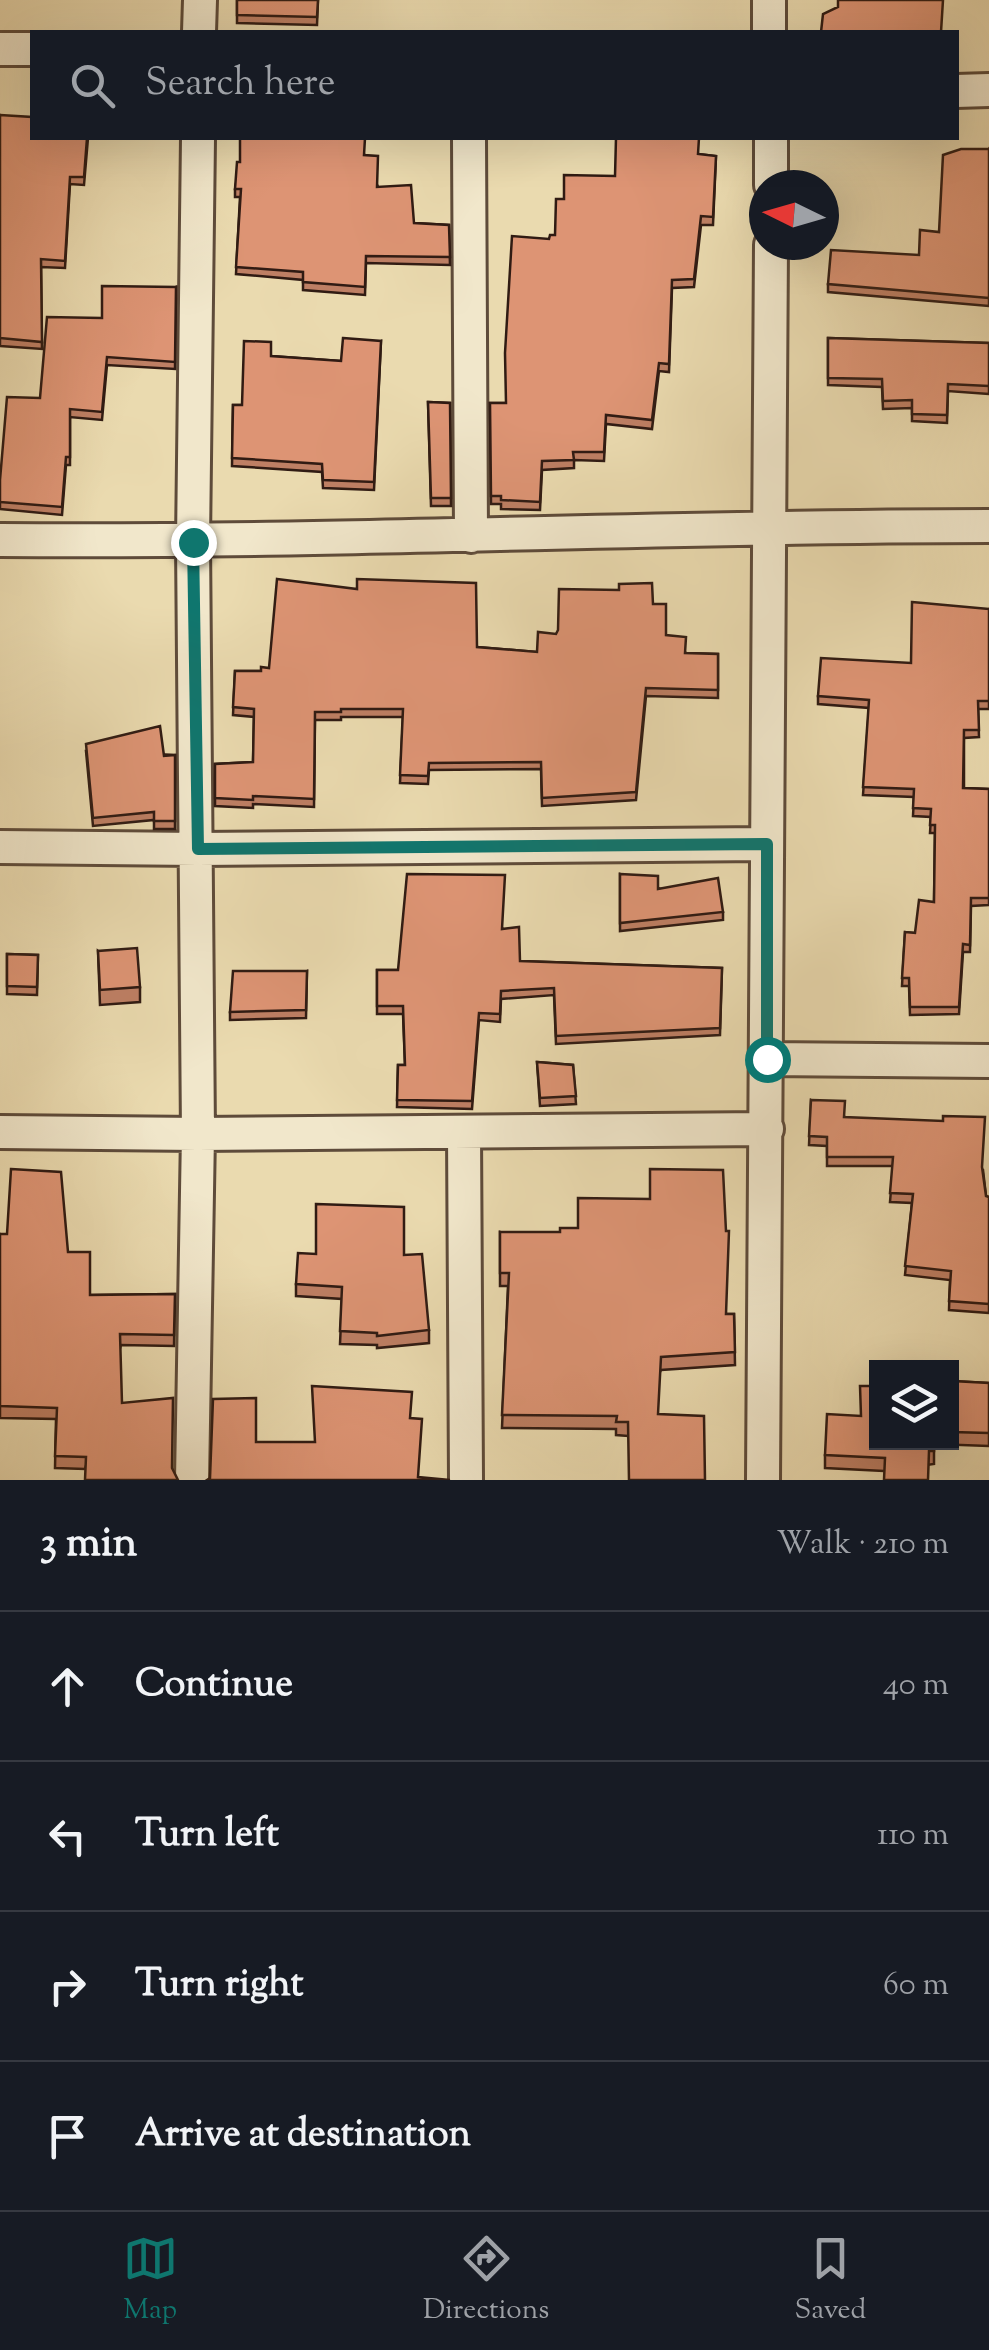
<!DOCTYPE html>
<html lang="en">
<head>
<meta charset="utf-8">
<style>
  :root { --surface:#171b24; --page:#242831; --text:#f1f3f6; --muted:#9ea1a6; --line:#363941; --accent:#0f766e }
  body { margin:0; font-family:"Sorts Mill Goudy",serif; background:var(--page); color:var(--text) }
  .controls { position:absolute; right:30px; bottom:30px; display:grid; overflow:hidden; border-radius:0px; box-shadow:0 10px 40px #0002 }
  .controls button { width:90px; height:90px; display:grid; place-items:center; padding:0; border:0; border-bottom:2px solid var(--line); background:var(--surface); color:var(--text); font:50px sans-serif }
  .compass { position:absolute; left:749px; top:170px; width:90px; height:90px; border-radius:50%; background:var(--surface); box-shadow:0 10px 40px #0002; rotate:275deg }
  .stop { position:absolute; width:30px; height:30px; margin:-22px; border:8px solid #0f766e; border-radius:50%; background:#fff }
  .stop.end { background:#0f766e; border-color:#fff; box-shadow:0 2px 10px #0008 }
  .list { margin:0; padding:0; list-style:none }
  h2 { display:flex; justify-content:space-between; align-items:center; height:130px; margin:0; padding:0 40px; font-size:42px }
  h2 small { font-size:32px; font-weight:400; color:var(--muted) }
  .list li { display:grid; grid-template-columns:65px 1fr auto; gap:30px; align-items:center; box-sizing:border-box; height:150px; padding:0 40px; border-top:2px solid var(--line) }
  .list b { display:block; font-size:38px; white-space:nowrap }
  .list em { font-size:32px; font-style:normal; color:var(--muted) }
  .icon { flex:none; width:55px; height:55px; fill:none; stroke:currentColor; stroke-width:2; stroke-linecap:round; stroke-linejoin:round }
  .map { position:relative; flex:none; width:989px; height:1480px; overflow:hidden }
  .search { position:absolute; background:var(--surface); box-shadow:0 10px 40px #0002; left:30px; right:30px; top:30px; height:110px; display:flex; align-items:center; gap:25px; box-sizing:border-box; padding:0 35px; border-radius:0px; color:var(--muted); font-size:38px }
  .sheet { height:730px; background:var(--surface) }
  nav { display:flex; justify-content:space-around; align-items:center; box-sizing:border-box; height:140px; border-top:2px solid var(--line); background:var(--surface); font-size:28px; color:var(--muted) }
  nav a { display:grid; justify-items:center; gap:5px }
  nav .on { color:var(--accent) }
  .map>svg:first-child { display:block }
</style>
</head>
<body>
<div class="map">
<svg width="989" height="1480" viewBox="0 0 989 1480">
  <rect width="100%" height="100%" fill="#eadaaf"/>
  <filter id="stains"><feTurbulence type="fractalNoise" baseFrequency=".002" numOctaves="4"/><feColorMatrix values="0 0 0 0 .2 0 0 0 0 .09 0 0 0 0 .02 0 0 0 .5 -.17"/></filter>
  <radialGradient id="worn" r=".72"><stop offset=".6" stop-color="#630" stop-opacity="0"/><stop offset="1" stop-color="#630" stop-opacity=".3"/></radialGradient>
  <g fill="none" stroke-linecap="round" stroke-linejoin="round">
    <g stroke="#5e4b3a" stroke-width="38">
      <path id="minor" d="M 199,32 L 200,0
        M 769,32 L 769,0
        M 0,49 L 32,49
        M 956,91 L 989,90
        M 469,138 L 471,536
        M 771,138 L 771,185
        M 0,540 C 330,543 659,526 989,526
        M 0,847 L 198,849 L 767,844
        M 767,1059 L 989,1061
        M 0,1132 L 198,1134 L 767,1129
        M 464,1132 L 466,1480
        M 192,1480 L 198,1134 L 193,541 L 198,138
        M 763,1480 L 771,245"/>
    </g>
    <use href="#minor" stroke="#f1e7cb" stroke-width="32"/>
  </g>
  <path fill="#be7f64" stroke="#301b13" stroke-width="2.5" d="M 237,0 L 318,0 L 317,25 L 237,23 Z
    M 0,115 L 88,138 L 84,185 L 70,184 L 65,268 L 41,267 L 42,349 L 0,346 Z
    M 989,149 L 989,306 L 828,292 L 828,284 L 919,255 L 939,232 Z
    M 698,154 L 716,156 L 713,225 L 701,225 L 694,287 L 672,288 L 669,372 L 659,371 L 652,429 L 606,424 L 604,461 L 574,460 L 574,468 L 542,470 L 540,510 L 501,509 L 501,504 L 491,504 L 490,403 L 506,403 L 549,239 L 555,235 L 564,199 L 615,176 Z
    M 365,155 L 378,187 L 414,223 L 449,225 L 450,265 L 366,263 L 365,295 L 303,290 L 303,280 L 236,274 L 240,197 L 235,197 L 235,189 L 240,162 Z
    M 176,287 L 175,369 L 107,365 L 102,420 L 70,417 L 70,465 L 66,465 L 62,515 L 0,509 L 0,480 L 40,398 L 102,318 Z
    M 828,338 L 989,343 L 989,394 L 948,391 L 947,423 L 912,421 L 912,408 L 883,409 L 882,387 L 828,385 Z
    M 381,341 L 374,490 L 323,488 L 322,472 L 232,466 L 233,405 L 242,405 L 271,356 L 341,361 Z
    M 428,402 L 450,403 L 451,506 L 431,506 Z
    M 653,604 L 666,635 L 686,653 L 718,654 L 718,698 L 646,696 L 636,800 L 542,806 L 541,769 L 429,770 L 428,784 L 400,783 L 403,717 L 341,717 L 341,720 L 315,720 L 314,807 L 253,804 L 253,808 L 215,806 L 215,764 L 253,762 L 254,717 L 233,715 L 235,671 L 261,671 L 269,668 L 477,647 L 537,652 L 556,634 Z
    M 989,609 L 989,709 L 978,709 L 979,737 L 964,738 L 964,788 L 989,789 L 989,905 L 971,906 L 970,952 L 963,952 L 959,1014 L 910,1015 L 909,986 L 902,986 L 905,932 L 915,933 L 934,902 L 935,833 L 930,833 L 931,817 L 913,816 L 914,797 L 863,795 L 869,708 L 818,704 L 818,696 L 911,663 Z
    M 86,751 L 175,755 L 175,829 L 154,829 L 154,820 L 93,826 Z
    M 620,874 L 723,912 L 723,920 L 620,931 Z
    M 503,929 L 520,961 L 722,968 L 720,1035 L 556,1044 L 554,995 L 501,999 L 500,1022 L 479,1020 L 472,1109 L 397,1107 L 398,1065 L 405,1065 L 403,1014 L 377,1014 L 377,970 L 398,970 Z
    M 98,951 L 140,987 L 140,1002 L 100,1005 Z
    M 7,954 L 38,955 L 37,995 L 7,994 Z
    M 307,971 L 306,1018 L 230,1020 L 230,1012 Z
    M 537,1062 L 573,1065 L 576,1104 L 540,1106 Z
    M 811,1100 L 845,1117 L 983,1170 L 986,1196 L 989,1197 L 989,1313 L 949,1310 L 950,1280 L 905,1275 L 912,1203 L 890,1202 L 893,1166 L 827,1166 L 827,1146 L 809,1145 Z
    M 500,1232 L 727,1314 L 734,1314 L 735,1365 L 661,1370 L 628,1436 L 616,1435 L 616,1429 L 502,1428 L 508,1286 L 500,1286 Z
    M 0,1234 L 68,1252 L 90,1295 L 175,1294 L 174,1346 L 121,1345 L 85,1469 L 55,1468 L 56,1419 L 0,1418 Z
    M 404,1255 L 429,1330 L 429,1343 L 377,1348 L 377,1345 L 340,1344 L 342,1299 L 296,1296 L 296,1284 Z
    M 952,1381 L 989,1383 L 989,1446 L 934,1444 L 934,1464 L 884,1471 L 825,1468 L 825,1455 L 876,1442 L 952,1442 Z"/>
  <path fill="#dd9474" stroke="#301b13" stroke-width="2.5" d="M 237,0 L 318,0 L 317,17 L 237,15 Z
    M 838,0 L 943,0 L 941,32 L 821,32 L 823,14 L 838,7 Z
    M 0,115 L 32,117 L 32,138 L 87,138 L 84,177 L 70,177 L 65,261 L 41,259 L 42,342 L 0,338 Z
    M 240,138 L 365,138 L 364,155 L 378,156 L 377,187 L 411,185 L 414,223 L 449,225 L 450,257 L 366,256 L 365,287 L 303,282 L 303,272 L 236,267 L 241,189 L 235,189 L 237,162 L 240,162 Z
    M 616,138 L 699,138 L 698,154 L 716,156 L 713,217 L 701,216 L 694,279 L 672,280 L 669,364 L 659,363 L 652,420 L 606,415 L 604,452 L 573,452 L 574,460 L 542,461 L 540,502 L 501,500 L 501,496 L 491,496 L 490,403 L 506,403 L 505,353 L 512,236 L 549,239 L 550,235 L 555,235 L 556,199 L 564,199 L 564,175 L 615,176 Z
    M 961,149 L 989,149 L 989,298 L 828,284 L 831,250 L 919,255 L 920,230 L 939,232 L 943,155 Z
    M 102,286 L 176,287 L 175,362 L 107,357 L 102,412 L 70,409 L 70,457 L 66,457 L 62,507 L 0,502 L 0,480 L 7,397 L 40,398 L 47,317 L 102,318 Z
    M 343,338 L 381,341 L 374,482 L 323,480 L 322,464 L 232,458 L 233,405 L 242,405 L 244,341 L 271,342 L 271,356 L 341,361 Z
    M 828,338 L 989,343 L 989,386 L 948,384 L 947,415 L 912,414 L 912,400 L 883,401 L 882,379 L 828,378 Z
    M 428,402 L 450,403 L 451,498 L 431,498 Z
    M 277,579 L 357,589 L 357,579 L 476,583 L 477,647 L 537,652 L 538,632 L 556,634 L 558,630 L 559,589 L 619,590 L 619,584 L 652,583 L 653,604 L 666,604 L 666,635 L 686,637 L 685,653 L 718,654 L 718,690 L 646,688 L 636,792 L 542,798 L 541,762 L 429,763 L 428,776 L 400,775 L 403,709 L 341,709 L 341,712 L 315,712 L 314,799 L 253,796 L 253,800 L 215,798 L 215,764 L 253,762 L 254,709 L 233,707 L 235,671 L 261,671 L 261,667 L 269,668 Z
    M 912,602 L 989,609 L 989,701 L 978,701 L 979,730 L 964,730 L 963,788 L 989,789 L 989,898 L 971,898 L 970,945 L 963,944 L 959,1007 L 910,1007 L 909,978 L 902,978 L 905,932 L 915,933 L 919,900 L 934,902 L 935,825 L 930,825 L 931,809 L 913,808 L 914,789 L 863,787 L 869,700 L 818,696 L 821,658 L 911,663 Z
    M 160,726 L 164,756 L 175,755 L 175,821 L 154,821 L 154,812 L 93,818 L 86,744 Z
    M 407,874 L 505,875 L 502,929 L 519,927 L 520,961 L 722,968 L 720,1028 L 556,1036 L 554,988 L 501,991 L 500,1014 L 479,1013 L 472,1101 L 397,1100 L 398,1065 L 405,1065 L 403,1006 L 377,1006 L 377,970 L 398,970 Z
    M 620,874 L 658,876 L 658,889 L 718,878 L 723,912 L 620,923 Z
    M 137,948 L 140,987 L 100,990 L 98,951 Z
    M 7,954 L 38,955 L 37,987 L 7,986 Z
    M 233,971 L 307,971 L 306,1010 L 230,1012 Z
    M 537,1062 L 573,1065 L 576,1096 L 540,1098 Z
    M 811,1100 L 845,1101 L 844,1117 L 943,1121 L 943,1116 L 985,1117 L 982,1167 L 986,1196 L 989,1197 L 989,1304 L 949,1301 L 951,1271 L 905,1266 L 913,1194 L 890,1193 L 893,1157 L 827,1157 L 827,1137 L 809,1136 Z
    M 11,1169 L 61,1172 L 68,1252 L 90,1252 L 90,1295 L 175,1294 L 174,1335 L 120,1334 L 122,1403 L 173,1398 L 172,1468 L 178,1480 L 85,1480 L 86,1457 L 55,1456 L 57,1408 L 0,1406 L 0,1234 L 7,1234 Z
    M 650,1169 L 723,1170 L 726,1231 L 729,1231 L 726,1314 L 734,1314 L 735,1352 L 661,1357 L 658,1414 L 704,1416 L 705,1480 L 629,1480 L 628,1422 L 616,1422 L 617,1416 L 502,1415 L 509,1273 L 500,1273 L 500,1232 L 560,1232 L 560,1228 L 578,1228 L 578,1198 L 650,1199 Z
    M 316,1204 L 404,1207 L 404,1255 L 422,1254 L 429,1330 L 377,1336 L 377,1333 L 340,1331 L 342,1287 L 296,1284 L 298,1253 L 316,1254 Z
    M 952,1381 L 989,1383 L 989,1433 L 952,1432 Z
    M 312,1386 L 412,1392 L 410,1418 L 422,1419 L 418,1477 L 450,1480 L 207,1480 L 210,1478 L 213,1399 L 256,1398 L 256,1442 L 315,1442 Z
    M 860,1386 L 876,1386 L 876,1442 L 934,1442 L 934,1451 L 929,1451 L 928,1480 L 884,1480 L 885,1458 L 825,1455 L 827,1414 L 861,1416 Z"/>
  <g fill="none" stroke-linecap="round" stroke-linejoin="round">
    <path stroke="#0f766e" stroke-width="12" d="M 193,542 L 198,849 L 767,844 L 767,1059"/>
  </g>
  <rect width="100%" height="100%" filter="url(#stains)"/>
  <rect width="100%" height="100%" fill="url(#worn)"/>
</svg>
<div class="controls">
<button><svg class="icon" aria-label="layers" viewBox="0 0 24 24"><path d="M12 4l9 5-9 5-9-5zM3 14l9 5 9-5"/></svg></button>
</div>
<svg class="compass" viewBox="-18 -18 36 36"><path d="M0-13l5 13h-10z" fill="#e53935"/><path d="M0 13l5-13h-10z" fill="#9ea1a6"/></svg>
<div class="stop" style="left:767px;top:1059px"></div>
<div class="stop end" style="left:193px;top:542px"></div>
<div class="search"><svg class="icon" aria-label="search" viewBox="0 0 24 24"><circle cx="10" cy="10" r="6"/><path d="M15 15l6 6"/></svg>Search here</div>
</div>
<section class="sheet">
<h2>3 min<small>Walk · 210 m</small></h2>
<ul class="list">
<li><svg class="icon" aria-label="ahead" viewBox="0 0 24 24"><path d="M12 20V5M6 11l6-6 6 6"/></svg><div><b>Continue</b></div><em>40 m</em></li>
<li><svg class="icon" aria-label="left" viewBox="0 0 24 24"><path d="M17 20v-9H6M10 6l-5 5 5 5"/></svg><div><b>Turn left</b></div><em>110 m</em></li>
<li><svg class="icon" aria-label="right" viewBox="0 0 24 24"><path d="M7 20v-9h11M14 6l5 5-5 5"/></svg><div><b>Turn right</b></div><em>60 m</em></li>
<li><svg class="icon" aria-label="arrive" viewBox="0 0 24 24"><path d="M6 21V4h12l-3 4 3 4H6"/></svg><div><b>Arrive at destination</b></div></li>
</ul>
</section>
<nav>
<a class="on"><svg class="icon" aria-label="map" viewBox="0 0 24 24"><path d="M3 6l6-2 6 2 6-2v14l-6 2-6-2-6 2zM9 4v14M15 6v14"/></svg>Map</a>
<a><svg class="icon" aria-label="directions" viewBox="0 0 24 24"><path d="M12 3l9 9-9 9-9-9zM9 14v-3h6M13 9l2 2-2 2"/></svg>Directions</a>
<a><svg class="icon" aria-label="saved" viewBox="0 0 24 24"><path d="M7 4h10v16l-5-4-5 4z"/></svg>Saved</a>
</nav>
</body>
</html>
